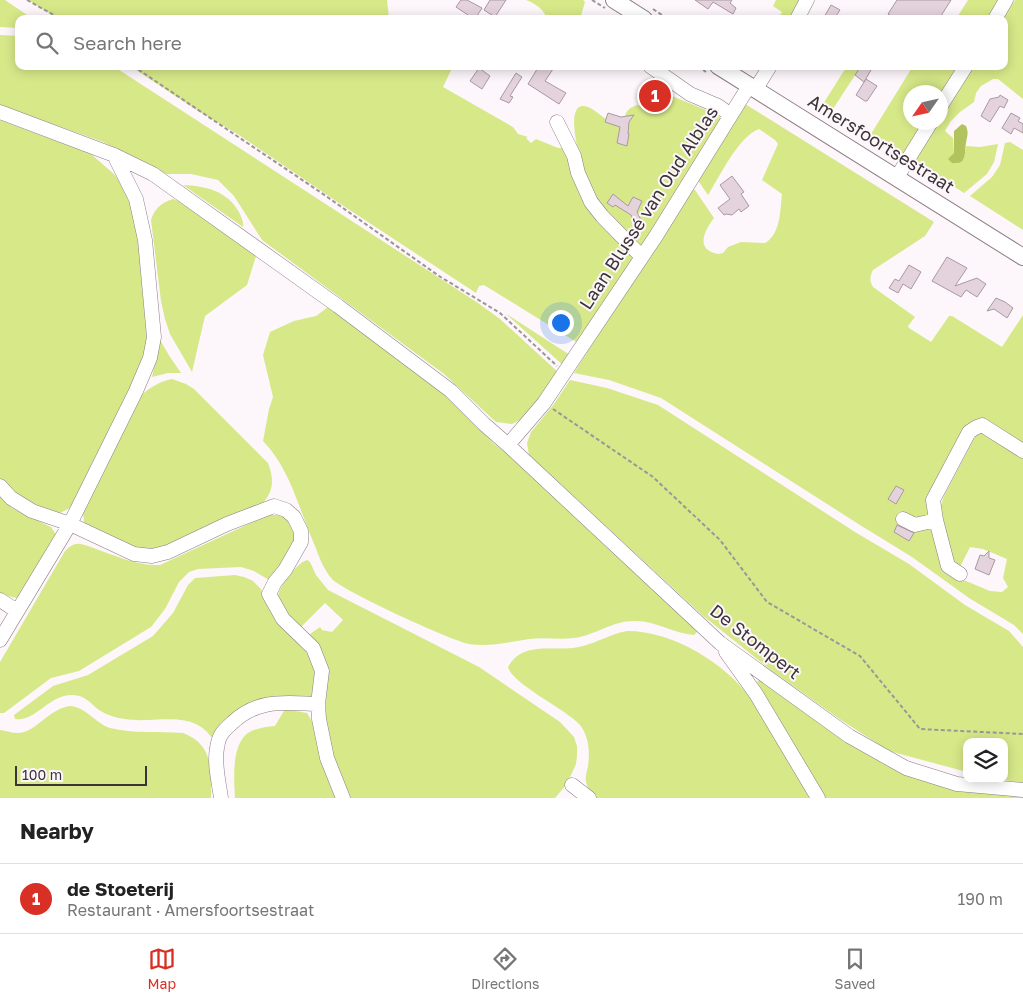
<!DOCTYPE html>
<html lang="en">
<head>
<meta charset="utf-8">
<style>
  :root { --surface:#fff; --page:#f6f6f6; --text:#222; --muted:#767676; --line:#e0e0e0; --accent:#d93025 }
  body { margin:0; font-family:"Golos Text",sans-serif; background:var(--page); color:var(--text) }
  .controls { position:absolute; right:15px; bottom:15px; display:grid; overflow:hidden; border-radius:10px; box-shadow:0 2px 12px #0003 }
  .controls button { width:45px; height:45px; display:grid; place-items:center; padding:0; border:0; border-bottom:1px solid var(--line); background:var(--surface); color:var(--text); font:25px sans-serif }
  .compass { position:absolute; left:903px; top:85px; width:45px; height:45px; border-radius:50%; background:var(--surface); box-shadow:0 2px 12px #0003; rotate:236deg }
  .scale { position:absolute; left:15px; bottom:12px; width:132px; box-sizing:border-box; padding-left:5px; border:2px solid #3b3438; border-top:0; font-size:14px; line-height:18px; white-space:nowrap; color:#3b3438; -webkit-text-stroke:4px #fdf6fa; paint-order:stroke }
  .you { position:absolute; left:560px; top:322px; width:18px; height:18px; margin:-12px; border:4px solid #fff; border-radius:50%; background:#1a73e8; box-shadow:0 0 0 8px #1a73e833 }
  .badge { display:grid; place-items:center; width:32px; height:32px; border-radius:50%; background:var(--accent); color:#fff; font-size:16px; font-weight:700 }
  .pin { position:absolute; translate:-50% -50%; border:2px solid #fff; box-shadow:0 1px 5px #0006 }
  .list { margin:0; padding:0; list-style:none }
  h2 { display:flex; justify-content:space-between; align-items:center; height:65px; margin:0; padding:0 20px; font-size:21px }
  h2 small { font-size:16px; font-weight:400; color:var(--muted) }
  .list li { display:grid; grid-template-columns:32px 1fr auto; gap:15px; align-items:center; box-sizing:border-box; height:70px; padding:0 20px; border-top:1px solid var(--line) }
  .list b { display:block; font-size:19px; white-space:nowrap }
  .list p { margin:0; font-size:16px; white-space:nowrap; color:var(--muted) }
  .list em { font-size:16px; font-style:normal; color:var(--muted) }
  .icon { flex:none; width:28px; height:28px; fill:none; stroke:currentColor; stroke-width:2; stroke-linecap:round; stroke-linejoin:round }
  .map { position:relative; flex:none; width:1023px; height:798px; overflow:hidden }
  .search { position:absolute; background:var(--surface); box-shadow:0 2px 12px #0003; left:15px; right:15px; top:15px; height:55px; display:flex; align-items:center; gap:12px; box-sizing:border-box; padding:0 18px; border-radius:10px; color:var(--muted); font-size:19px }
  .sheet { height:135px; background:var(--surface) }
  nav { display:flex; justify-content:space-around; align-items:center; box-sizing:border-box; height:70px; border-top:1px solid var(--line); background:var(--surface); font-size:14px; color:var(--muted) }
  nav a { display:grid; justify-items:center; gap:2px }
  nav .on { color:var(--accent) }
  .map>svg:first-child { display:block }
</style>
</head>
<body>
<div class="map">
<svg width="1023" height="798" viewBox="0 0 1023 798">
  <rect width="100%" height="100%" fill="#fdf6fa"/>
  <path fill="#d7e889" d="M 0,0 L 5,0 L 33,19 L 19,19 L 19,28 L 0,27 Z
    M 28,0 L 387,0 L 389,19 L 58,19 Z
    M 526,0 L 583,0 L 585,2 L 580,19 L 547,19 C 544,9 536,4 526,0 Z
    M 776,0 L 805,0 L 794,19 L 778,19 L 782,12 L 773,6 Z
    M 968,0 L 1005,0 L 993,19 L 956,19 Z
    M 1015,0 L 1023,0 L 1023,99 L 998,79 L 993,79 L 981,86 L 976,93 L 974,102 L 960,112 L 951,121 L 945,131 L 953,138 L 954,153 L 952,156 L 956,164 L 964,159 L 966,146 L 980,147 L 998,144 L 994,162 L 987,174 L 964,193 L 913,160 L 937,123 L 940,122 L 941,117 L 973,66 L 1004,66 L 1004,19 L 1003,19 Z
    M 0,35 L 19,36 L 19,66 L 113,66 L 478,303 L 500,319 L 560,374 L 520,420 L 512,424 L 496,422 L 444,374 L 262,240 L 234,196 L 218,180 L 191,174 L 166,174 L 103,142 L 0,105 Z
    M 130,66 L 453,66 L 443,87 L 513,127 L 518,134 L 528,137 L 526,138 L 531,143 L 536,139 L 558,148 L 563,148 L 574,171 L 638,257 L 581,345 L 484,285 L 479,286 L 476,293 L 339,203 L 239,135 L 195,109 Z
    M 847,66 L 861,66 L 833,109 L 823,104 Z
    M 913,66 L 963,66 L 941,101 L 940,92 L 910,92 L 910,122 L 927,123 L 906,155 L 871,134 Z
    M 667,94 L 716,114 L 723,120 L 642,251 C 630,239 618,227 607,215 C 603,210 596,206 594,200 C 588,188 561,109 582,106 C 592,105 600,117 609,120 C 614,121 620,121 625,121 C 624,112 629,108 637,105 L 655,111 Z
    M 745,104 L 934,222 L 925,236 L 873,270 C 870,276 869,281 873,287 L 915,317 L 908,326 L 909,328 L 931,342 L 949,316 L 952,316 L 1002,347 L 1023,315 L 1023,443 L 981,421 L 931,516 L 911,522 L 903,533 L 934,524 L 954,576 L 990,591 L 1002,592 L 1008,587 L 1003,578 L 1007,559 L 983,549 L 970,547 L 961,565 L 955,565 L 940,508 L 944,496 L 977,433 L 981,430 L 1023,453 L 1023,634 L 1014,625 L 969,598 L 912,557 L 860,525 L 661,398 L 609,380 L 574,373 L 691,189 L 695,190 L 714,218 C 704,231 695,250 718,254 L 723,253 L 728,247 L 741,242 L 765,243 C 781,234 780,210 782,194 L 762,180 L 778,144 L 775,140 L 759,129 C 738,137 720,176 708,195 L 697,179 Z
    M 0,120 L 91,154 L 115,175 L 125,190 L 136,219 L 150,327 L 146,354 L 74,504 L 68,509 L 56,515 L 13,495 L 0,480 Z
    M 1010,142 L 1023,150 L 1023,230 L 970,196 L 992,177 L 1000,165 L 1005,143 Z
    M 183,185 C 206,186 227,191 239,212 C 241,217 244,222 243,227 Z
    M 173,199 L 185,204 L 256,256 L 247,285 L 205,316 L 192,372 L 170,334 L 165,319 L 161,301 L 151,220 C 155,208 161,203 173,199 Z
    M 328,307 L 420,374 L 464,412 L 493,443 L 519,463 L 698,631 L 694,635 C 676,634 656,621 636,621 C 613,620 596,635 574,638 C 559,640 544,637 529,639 C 509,642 489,647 469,644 C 452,641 343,591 332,579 C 324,570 319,557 315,546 C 299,510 291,470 263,441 L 269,409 L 273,397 L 263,355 L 270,332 L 294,321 L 316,316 Z
    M 505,313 L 573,357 L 565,367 Z
    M 160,340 L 170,357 L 181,373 L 168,373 L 152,377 Z
    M 172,379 L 186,384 L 194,389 L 268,463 C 274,479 274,490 263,503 L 171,546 L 153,551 L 136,549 L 87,527 L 84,522 L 83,513 L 138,398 C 149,388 158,382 172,379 Z
    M 570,380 L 607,388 L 658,405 L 855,532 L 909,564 L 965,605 L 1009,631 L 1023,647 L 1023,783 L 998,779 L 1004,779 L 1004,742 L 967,742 L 967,772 L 889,751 L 841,720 L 772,671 L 702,615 L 529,455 L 527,443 L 531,432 L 554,404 Z
    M 0,496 L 12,508 L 51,527 L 57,536 L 23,593 L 16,598 L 0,594 Z
    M 268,515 L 277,515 L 286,516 C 288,521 292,526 294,530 C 302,548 279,568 269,580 L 254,571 L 241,567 L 198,569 L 189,572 L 179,582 L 165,609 L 151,627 L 79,671 L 51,678 L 4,713 L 0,713 L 0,662 L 65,551 C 70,546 74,543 81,544 C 106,551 133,566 160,565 Z
    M 307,560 L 310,562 L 316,575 L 328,590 L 479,667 L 560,722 L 574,737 L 577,746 L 577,756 L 576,764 L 567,784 L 555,798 L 348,798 C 337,774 329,754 326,728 C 325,722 326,717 326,712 C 326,678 331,664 310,634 L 320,627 L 322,630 L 332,632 L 343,620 L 325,603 L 300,628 C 297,626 293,624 290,622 C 286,617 278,603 278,597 C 278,587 298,562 307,560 Z
    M 235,575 L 244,577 L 253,581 L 261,589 L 266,600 L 295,640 L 309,655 L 316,674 L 314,693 L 309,698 L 282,700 L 211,737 C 192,709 153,724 125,719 C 116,718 107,715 99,710 C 91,704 85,695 73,695 C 49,694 36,722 15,719 L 14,715 L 53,686 L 88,675 L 153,636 L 173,613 L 188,585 L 195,578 Z
    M 627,631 C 673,631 725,663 751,699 L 811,798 L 596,798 C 592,793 587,788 586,782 C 585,776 587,772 588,766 C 590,753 589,736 580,725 C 566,709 512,684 508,667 C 524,638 558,654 583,646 C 598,642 611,634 627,631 Z
    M 759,680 L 762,681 L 871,756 L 1023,797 L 1023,798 L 824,798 L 757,682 Z
    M 70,706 C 86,707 95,723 110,728 C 133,734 160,731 183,733 C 214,745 211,770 211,798 L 0,798 L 0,730 C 8,731 16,735 24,732 C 40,727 50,709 70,706 Z
    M 285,709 L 307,713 L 314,725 L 336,798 L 235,798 C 234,780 231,745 248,733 C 256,728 266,727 275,726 Z"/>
  <path fill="#b2c35d" d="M 962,124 L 966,126 C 969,133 967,136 966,143 C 964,153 968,165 952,163 L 948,159 L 954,153 L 954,131 Z"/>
  <path fill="#e4d3dc" stroke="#a999a1" d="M 461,0 L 467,0 L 482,8 L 475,19 L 466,19 L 468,15 L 456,7 Z
    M 490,0 L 506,0 L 495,17 L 484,10 Z
    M 695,0 L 732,0 L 730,3 L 736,8 L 733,14 L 713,2 L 708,9 Z
    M 897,0 L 951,0 L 939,19 L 896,19 L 888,14 Z
    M 831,5 L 840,10 L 834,19 L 823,19 Z
    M 539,66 L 555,66 L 545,81 L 566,93 L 559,104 L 528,84 Z
    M 861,66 L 865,66 L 871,70 L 864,82 L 855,75 Z
    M 479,68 L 490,76 L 482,89 L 470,81 Z
    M 516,73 L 522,77 L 510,96 L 513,97 L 509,103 L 500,99 Z
    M 866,79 L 877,86 L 867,101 L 865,101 L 856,95 Z
    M 641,86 L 662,95 L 657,108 L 652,106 L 651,109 L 641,104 L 644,96 L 639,93 Z
    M 1000,95 L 1008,100 L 1004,108 L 1000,106 L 990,122 L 981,116 L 990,99 L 999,97 Z
    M 608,113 L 621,117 L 634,115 L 629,122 L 628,134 L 629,134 L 627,146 L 617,143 L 620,127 L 605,122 Z
    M 1011,113 L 1020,118 L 1018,121 L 1023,124 L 1023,133 L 1014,128 L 1011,134 L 1002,128 Z
    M 732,176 L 744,192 L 741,194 L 749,206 L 741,212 L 739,209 L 732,215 L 726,214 L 724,215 L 718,208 L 730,199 L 720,185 Z
    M 613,194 L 628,206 L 633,197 L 642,201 L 637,212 L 642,222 L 636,225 L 631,215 L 615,205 L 613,207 L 607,203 Z
    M 947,257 L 967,268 L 955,286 L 977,278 L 986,284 L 977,297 L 966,290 L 961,297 L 932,281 Z
    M 909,265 L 921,272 L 911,289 L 903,284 L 898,293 L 889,288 L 895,279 L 899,281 Z
    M 996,298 L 1005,302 L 1013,308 L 1007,318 L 994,309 L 987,311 Z
    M 896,486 L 904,490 L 896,504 L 888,499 Z
    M 897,525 L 914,533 L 909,541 L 894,532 Z
    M 989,551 L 989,558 L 995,560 L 989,575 L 975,569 L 980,555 L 984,556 Z"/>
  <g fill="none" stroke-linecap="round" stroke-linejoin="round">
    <g stroke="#8d7d85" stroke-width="15">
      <path id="minor" d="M 797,19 L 807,0
        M 995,19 L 1006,0
        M 650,66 L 690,94 L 718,106 L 731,115
        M 755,90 L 770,66
        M 940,107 L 966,66
        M 0,112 L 114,155 L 153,174 L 338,306 L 451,391 L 484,424 L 508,445 L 720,643 L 849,736 L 906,768 L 957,784 L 1023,790
        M 557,122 L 574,156 L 578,173 L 591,202 L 602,216 L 642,257
        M 897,177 L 931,122
        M 508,445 L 544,403 L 656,236 L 749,86
        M 0,486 L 11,498 L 32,511 L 70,524 L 134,554 L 152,556 L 168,552 L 227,524 L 274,506 L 286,510 L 294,517 L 301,531 L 301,542 L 285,570 L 275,582 L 269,594 L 283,619 L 313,648 L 322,671 L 318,704 L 319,719 L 327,758 L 343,798
        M 903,519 L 915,525 L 936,520
        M 960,574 L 948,566 L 936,520 L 933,500 L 969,432 L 975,428 L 982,425 L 1023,451
        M 0,600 L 17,611
        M 0,640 L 70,524 L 136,391 L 150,358 L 154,337 L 145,240 L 136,199 L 114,155
        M 726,652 L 756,694 L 818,798
        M 572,785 L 589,798
        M 221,798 C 219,783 214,764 217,748 C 219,735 222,732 232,723 C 258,698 285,703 318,704"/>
    </g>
    <g stroke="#8d7d85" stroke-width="18">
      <path id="major" d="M 614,0 L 644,19
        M 718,66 L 1023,257"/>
    </g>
    <path stroke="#9c9599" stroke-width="2" stroke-dasharray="4 2.5" stroke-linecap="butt" d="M 27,0 L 61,19
      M 592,0 L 605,8
      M 653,9 L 668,19
      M 133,66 L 326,196 L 439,276 L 500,313 L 557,366
      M 698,66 L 706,72
      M 553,409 L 653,477 L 720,540 L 767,602 L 860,656 L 920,729 L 1023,734"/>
    <use href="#minor" stroke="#fff" stroke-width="14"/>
    <use href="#major" stroke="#fff" stroke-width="16"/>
  </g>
  <g text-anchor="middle" stroke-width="4" stroke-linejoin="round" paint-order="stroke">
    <g font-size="18" fill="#3b3438" stroke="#fdf6fa">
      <text transform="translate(881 144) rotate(32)" y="6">Amersfoortsestraat</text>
      <text transform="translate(649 208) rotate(-57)" y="6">Laan Blussé van Oud Alblas</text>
      <text transform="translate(755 642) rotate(38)" y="6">De Stompert</text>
    </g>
  </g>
</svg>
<div class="controls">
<button><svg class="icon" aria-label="layers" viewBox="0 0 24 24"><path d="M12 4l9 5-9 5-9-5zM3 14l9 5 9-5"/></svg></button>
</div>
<svg class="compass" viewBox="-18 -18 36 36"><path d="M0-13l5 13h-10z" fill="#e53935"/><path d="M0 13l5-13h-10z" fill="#767676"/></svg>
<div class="scale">100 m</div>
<div class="you"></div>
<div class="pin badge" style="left:655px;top:96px">1</div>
<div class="search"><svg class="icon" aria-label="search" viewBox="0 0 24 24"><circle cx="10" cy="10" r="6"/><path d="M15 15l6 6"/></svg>Search here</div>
</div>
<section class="sheet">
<h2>Nearby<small></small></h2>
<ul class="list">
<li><span class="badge">1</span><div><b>de Stoeterij</b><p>Restaurant · Amersfoortsestraat</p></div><em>190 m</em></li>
</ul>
</section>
<nav>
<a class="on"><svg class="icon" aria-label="map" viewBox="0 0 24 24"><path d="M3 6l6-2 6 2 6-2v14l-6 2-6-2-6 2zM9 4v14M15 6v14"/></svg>Map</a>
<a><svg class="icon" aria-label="directions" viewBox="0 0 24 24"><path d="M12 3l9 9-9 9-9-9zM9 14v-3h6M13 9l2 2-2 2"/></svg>Directions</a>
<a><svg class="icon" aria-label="saved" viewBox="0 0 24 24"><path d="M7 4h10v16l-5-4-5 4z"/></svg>Saved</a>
</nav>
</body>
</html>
